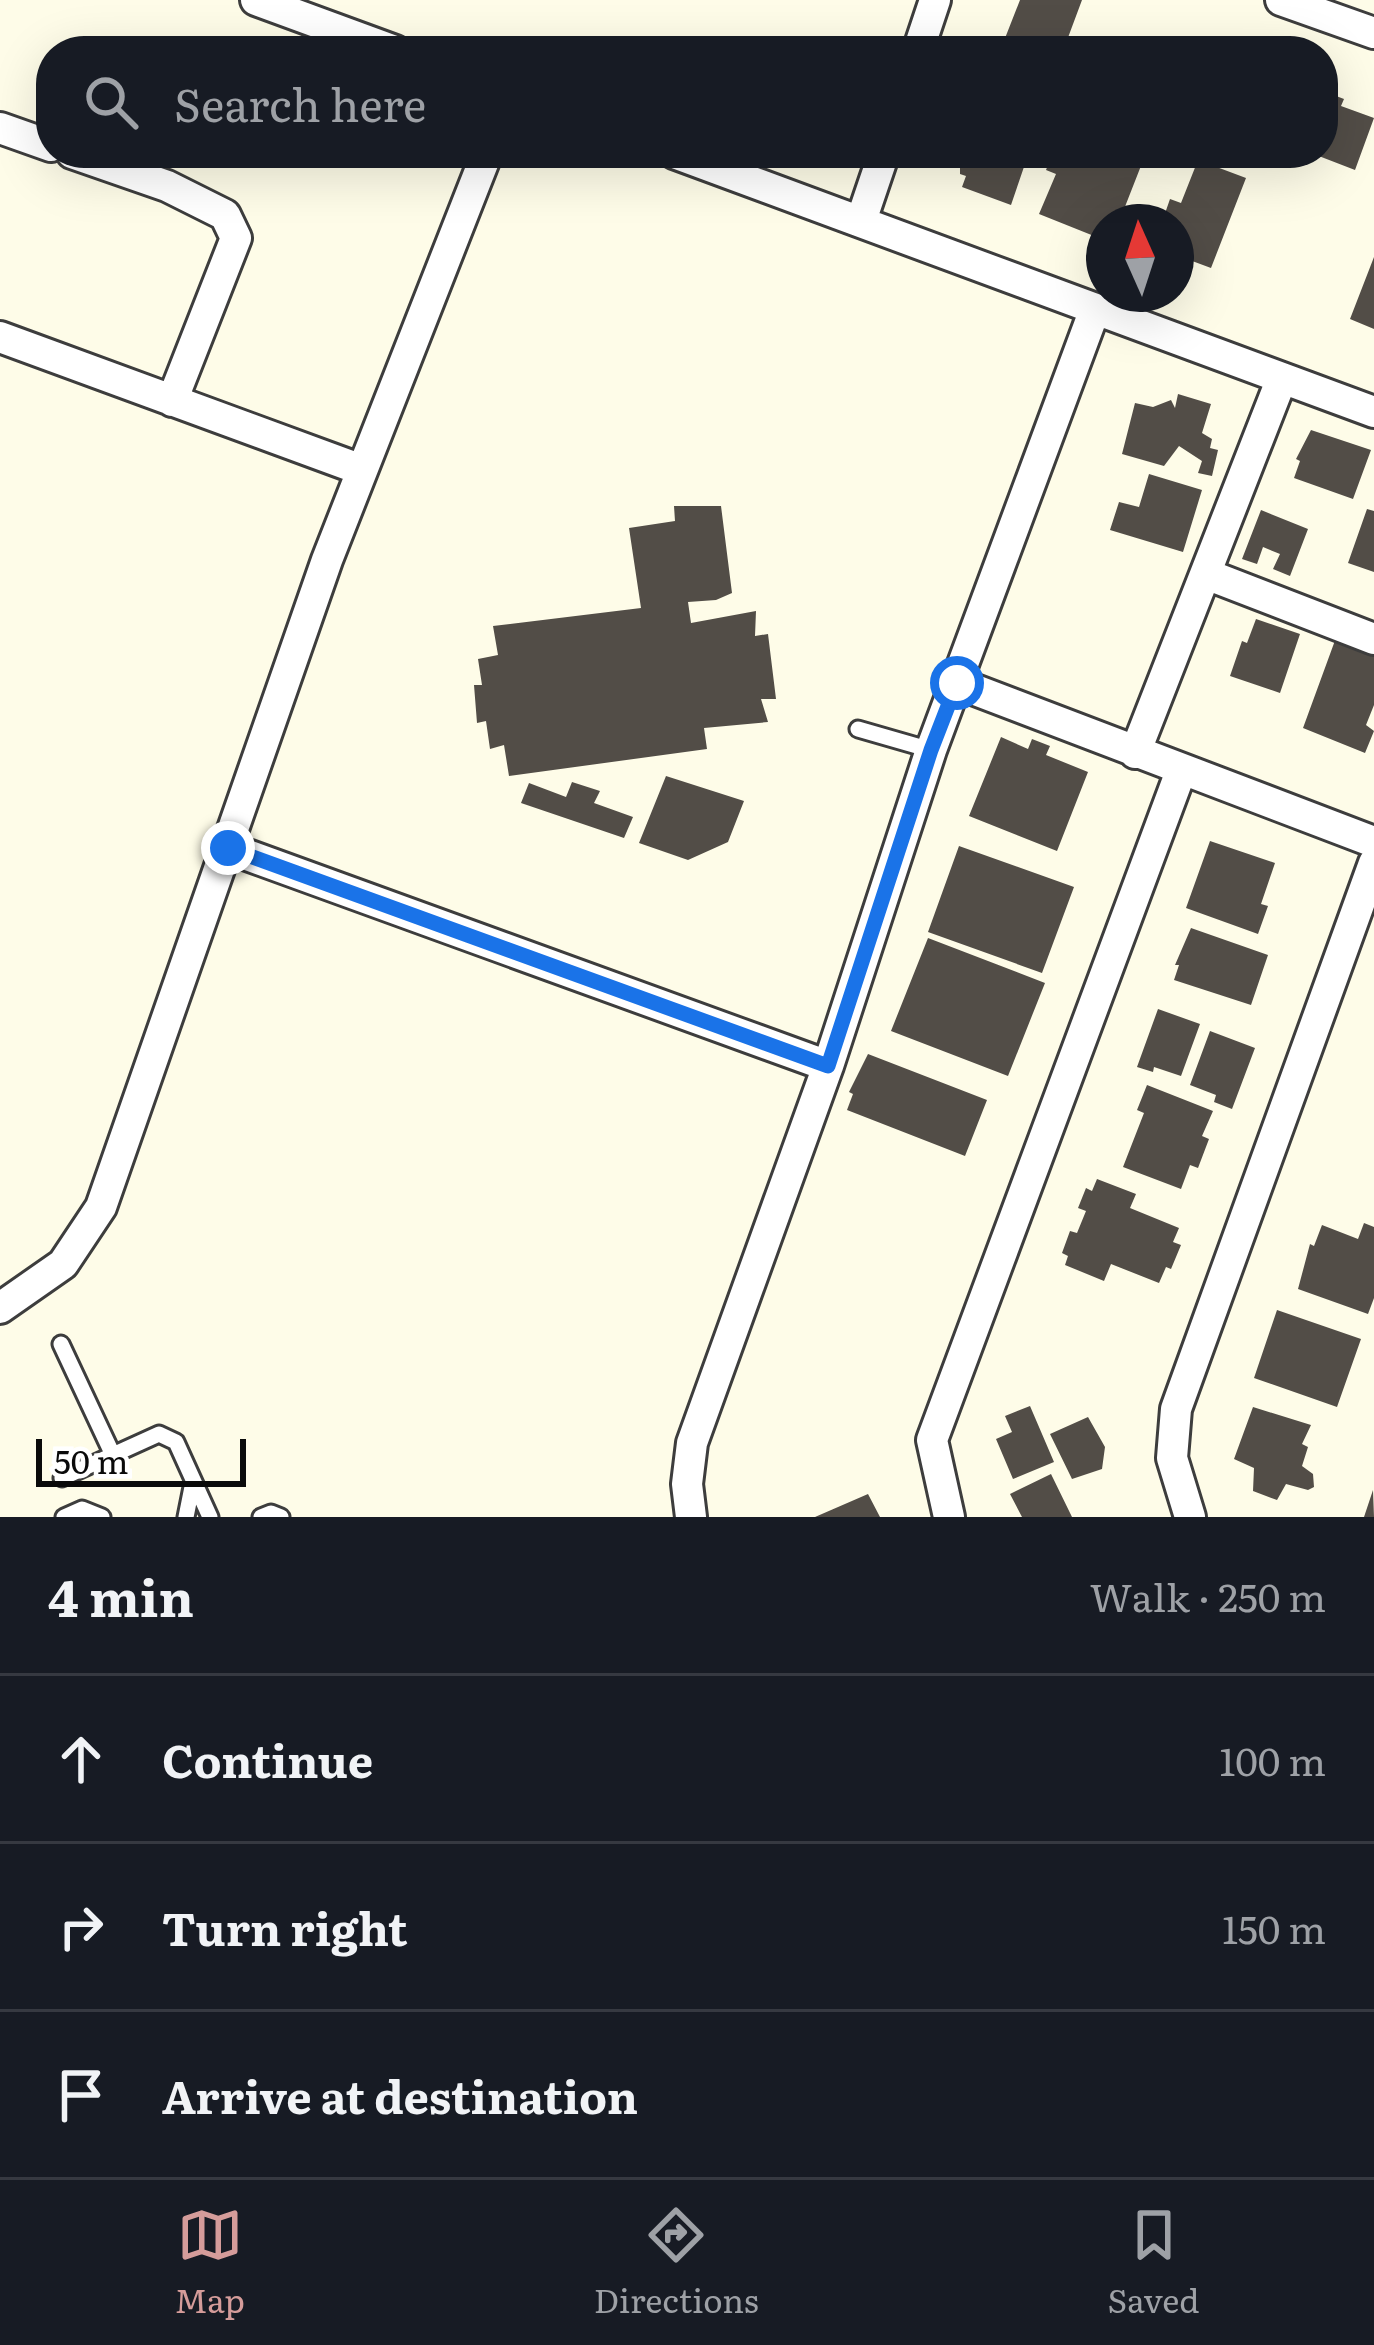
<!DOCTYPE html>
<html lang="en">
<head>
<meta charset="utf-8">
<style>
  :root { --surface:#171b24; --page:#20242c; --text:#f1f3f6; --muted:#9ea1a6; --line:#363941; --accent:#d59c9a }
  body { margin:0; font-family:Literata,serif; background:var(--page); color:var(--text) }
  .compass { position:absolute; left:1086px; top:204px; width:108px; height:108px; border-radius:50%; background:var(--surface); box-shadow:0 12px 48px #0002; rotate:357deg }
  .scale { position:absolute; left:36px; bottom:30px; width:210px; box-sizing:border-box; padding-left:12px; border:6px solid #0a0a0a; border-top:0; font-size:33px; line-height:42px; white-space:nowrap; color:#0a0a0a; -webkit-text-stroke:9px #fff; paint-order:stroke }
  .stop { position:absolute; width:36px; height:36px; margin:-27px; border:9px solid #1a73e8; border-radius:50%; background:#fff }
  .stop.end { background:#1a73e8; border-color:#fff; box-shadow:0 3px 12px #0008 }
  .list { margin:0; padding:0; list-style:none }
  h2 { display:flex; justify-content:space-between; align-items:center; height:156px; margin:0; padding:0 48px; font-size:51px }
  h2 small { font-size:39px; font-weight:400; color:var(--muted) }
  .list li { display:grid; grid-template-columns:78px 1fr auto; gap:36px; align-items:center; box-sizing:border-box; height:168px; padding:0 48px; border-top:3px solid var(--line) }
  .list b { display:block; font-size:45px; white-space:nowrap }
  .list em { font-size:39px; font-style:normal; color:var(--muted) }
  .icon { flex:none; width:66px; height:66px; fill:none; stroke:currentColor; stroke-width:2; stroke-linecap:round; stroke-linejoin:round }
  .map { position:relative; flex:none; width:1374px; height:1517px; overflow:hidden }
  .search { position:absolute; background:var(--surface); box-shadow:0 12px 48px #0002; left:36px; right:36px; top:36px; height:132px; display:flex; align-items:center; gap:30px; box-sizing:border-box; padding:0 42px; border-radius:48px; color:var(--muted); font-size:45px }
  .sheet { height:660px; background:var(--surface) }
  nav { display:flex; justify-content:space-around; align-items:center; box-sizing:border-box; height:168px; border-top:3px solid var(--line); background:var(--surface); font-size:33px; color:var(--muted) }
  nav a { display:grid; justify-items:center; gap:6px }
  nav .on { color:var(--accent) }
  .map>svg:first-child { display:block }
</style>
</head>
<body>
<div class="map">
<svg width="1374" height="1517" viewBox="0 0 1374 1517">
  <rect width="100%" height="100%" fill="#fefce8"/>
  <path fill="#524d47" d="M 1020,0 L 1082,0 L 1063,51 L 1000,51 Z
    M 1106,37 L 1142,51 L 1101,51 Z
    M 1323,91 L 1344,99 L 1341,106 L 1374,118 L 1355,170 L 1311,153 L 1323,153 Z
    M 960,153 L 1004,153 L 1026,161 L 1011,205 L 962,187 L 966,176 L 960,174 Z
    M 1043,153 L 1146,153 L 1119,222 L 1104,222 L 1104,240 L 1039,214 L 1056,174 L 1046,170 L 1051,157 Z
    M 1225,153 L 1258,153 L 1254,164 Z
    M 1198,160 L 1246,178 L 1211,268 L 1176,255 L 1176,222 L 1162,222 L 1170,199 L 1181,203 Z
    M 1374,257 L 1374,329 L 1350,319 Z
    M 1178,394 L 1211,404 L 1202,433 L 1212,439 L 1210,448 L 1218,450 L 1212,476 L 1198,473 L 1202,461 L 1179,446 L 1164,466 L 1122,454 L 1135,403 L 1153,407 L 1171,400 L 1175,408 Z
    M 1311,430 L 1371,450 L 1353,499 L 1294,478 L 1300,461 L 1296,459 Z
    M 1149,474 L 1202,490 L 1183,552 L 1110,530 L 1119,502 L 1139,507 Z
    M 674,506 L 721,506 L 732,593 L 716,600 L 688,602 L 691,623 L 756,611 L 755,636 L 768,634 L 776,699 L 761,699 L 768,722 L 704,728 L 707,749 L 509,776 L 504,745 L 490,749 L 486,721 L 477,723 L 474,685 L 482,685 L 478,659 L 498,655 L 493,626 L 641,608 L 629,528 L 675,521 Z
    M 1367,509 L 1374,511 L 1374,572 L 1348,563 Z
    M 1261,510 L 1308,529 L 1290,576 L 1273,569 L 1280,554 L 1263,547 L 1257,564 L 1242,559 Z
    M 1256,619 L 1300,634 L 1280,693 L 1230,676 L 1242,641 L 1247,643 Z
    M 1337,635 L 1374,650 L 1374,705 L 1366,725 L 1374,731 L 1365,753 L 1303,728 Z
    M 1001,737 L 1028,749 L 1032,739 L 1050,746 L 1046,755 L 1088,772 L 1057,851 L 969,816 Z
    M 666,776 L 744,801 L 728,842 L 688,860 L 639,843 Z
    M 572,782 L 600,791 L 594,803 L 633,817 L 624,838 L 521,803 L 529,783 L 566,797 Z
    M 1210,841 L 1275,863 L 1261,904 L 1268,906 L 1258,934 L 1186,908 Z
    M 959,846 L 1074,887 L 1042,973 L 928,932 Z
    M 1191,928 L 1268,955 L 1251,1005 L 1174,980 L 1179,965 L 1175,965 Z
    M 928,938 L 1045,983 L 1008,1076 L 891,1031 Z
    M 1158,1009 L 1200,1024 L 1181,1076 L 1154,1067 L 1153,1072 L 1137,1067 Z
    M 1210,1031 L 1255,1048 L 1232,1109 L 1214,1102 L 1216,1095 L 1190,1085 Z
    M 868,1054 L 987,1100 L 965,1156 L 847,1110 L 853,1094 L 849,1092 Z
    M 1147,1085 L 1213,1111 L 1202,1136 L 1209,1139 L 1198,1168 L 1190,1165 L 1181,1189 L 1123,1167 L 1144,1113 L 1137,1110 Z
    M 1097,1179 L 1136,1194 L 1130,1208 L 1179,1228 L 1173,1242 L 1181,1245 L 1171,1269 L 1166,1267 L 1159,1283 L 1111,1264 L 1104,1281 L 1065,1265 L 1068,1256 L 1062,1253 L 1070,1231 L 1077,1233 L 1086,1211 L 1078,1208 L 1086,1188 L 1092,1191 Z
    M 1364,1223 L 1374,1227 L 1374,1298 L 1368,1314 L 1298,1289 L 1310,1244 L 1314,1246 L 1322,1225 L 1358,1239 Z
    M 1277,1310 L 1361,1339 L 1337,1407 L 1254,1378 Z
    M 1030,1406 L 1054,1462 L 1013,1479 L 996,1439 L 1012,1432 L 1005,1416 Z
    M 1253,1407 L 1311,1425 L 1302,1444 L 1308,1447 L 1302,1466 L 1313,1474 L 1314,1487 L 1308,1490 L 1286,1484 L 1277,1500 L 1253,1491 L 1254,1468 L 1234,1459 Z
    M 1088,1417 L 1105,1447 L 1102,1469 L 1072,1479 L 1050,1434 Z
    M 1051,1474 L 1072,1517 L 1022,1517 L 1010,1494 Z
    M 1373,1490 L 1374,1517 L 1364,1517 Z
    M 868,1494 L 880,1517 L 815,1517 Z"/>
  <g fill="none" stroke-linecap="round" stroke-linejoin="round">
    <g stroke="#3d3d3d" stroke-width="21">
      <path id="service" d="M 858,729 L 931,750
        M 61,1344 L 112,1453
        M 62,1478 L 159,1434 L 176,1442 L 210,1517
        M 64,1517 L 82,1509 L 102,1517
        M 186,1517 L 193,1482
        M 261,1517 L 271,1513 L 281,1517"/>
    </g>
    <g stroke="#3d3d3d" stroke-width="36">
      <path id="minor" d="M 256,0 L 395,51
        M 1281,0 L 1374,33
        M 918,51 L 935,0
        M 0,128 L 51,146
        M 72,153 L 167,186 L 225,215 L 236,238 L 172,401
        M 674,153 L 1374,412
        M 861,221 L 884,153
        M 0,337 L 362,470
        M 1206,574 L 1374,639
        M 957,683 L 1374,842
        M 1135,753 L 1282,378
        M 228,848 L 828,1066
        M 0,1308 L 63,1264 L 101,1207 L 327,560 L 487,153
        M 691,1517 L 687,1484 L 692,1443 L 828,1066 L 931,750 L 1095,309
        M 949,1517 L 932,1440 L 1181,771
        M 1190,1517 L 1172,1458 L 1176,1409 L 1374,863"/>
    </g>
    <use href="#service" stroke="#fff" stroke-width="15"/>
    <use href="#minor" stroke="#fff" stroke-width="30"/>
  </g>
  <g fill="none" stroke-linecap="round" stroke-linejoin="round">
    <path stroke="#1a73e8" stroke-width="15" d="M 228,848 L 828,1066 L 931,750 L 957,683"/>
  </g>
</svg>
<svg class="compass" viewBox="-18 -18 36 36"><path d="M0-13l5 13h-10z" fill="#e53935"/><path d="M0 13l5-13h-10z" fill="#9ea1a6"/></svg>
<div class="scale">50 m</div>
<div class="stop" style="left:957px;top:683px"></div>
<div class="stop end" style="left:228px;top:848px"></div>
<div class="search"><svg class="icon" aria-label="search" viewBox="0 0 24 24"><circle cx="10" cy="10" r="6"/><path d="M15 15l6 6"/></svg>Search here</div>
</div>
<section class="sheet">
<h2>4 min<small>Walk · 250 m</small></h2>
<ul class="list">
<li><svg class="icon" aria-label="ahead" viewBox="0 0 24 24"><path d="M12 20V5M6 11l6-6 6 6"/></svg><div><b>Continue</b></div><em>100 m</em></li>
<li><svg class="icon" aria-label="right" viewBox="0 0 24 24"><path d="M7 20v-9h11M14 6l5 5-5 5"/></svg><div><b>Turn right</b></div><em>150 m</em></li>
<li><svg class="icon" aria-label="arrive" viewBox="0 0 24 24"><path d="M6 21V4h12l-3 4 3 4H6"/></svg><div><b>Arrive at destination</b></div></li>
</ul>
</section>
<nav>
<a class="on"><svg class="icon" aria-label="map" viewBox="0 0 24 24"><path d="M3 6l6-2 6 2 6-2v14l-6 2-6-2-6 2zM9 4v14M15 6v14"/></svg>Map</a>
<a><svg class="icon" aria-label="directions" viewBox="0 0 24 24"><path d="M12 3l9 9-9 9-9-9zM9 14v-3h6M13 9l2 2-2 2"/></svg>Directions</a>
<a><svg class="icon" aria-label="saved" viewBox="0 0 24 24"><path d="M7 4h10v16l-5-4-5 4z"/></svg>Saved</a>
</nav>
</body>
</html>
